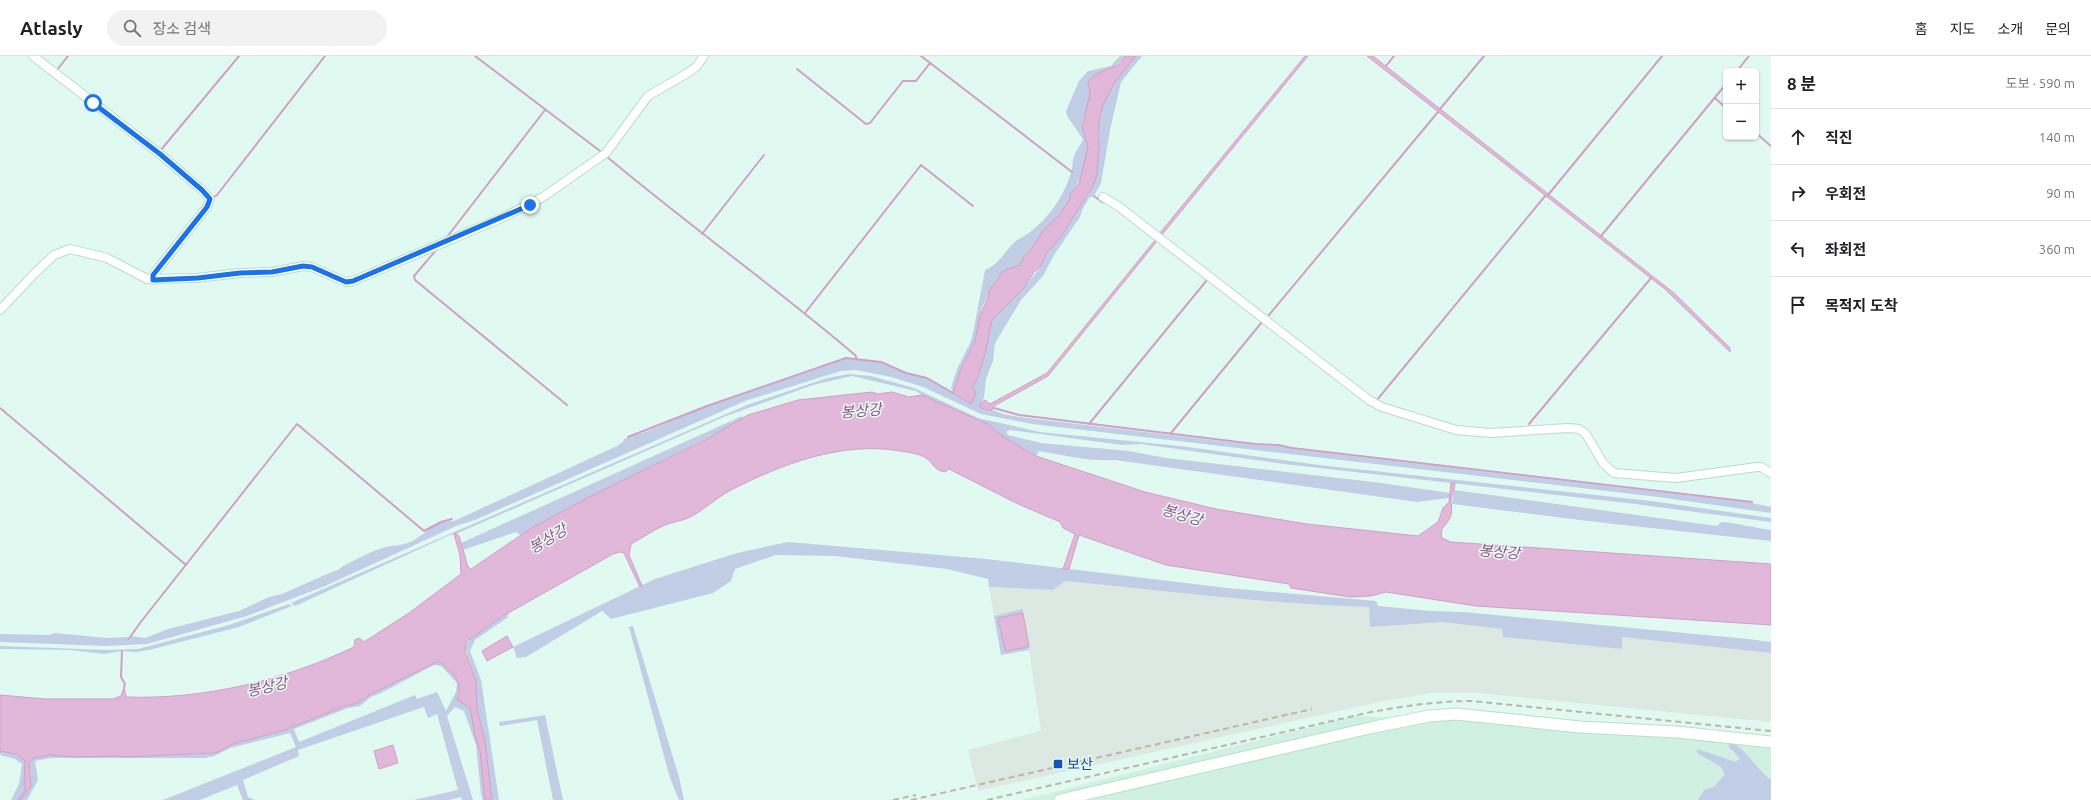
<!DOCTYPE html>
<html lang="ko">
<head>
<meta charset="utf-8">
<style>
  :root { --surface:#fff; --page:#f2f2f2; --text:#202124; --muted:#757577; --line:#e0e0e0 }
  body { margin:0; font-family:Ubuntu,"Noto Sans KR",sans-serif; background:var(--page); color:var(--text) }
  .controls { position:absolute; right:12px; top:12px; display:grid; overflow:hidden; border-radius:6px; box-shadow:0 1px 3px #0004 }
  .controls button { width:36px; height:36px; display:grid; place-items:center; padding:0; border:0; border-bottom:1px solid var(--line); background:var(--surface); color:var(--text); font:20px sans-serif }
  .stop { position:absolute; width:12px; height:12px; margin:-9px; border:3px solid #1a73e8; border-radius:50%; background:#fff }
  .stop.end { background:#1a73e8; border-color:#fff; box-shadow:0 1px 4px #0008 }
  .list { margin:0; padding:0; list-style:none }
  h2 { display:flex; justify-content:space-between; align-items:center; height:52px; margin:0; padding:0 16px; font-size:17px }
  h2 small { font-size:13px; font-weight:400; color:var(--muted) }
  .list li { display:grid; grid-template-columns:26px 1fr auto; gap:12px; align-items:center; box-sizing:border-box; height:56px; padding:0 16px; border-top:1px solid var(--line) }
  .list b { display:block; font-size:15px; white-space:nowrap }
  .list em { font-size:13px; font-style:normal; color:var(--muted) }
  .icon { flex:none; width:22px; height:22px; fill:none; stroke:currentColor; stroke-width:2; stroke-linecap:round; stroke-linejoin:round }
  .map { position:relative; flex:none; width:1771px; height:744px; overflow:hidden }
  header { display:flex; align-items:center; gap:24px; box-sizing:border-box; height:56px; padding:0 20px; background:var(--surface); border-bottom:1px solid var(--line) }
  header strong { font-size:19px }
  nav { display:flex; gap:22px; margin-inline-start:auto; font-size:14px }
  .search { width:280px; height:36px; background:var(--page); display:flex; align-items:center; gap:10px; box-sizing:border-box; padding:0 14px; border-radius:22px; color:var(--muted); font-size:15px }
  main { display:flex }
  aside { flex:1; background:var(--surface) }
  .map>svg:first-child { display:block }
</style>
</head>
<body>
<header>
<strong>Atlasly</strong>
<div class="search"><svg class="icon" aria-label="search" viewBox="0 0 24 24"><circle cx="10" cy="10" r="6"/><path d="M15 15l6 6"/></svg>장소 검색</div>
<nav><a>홈</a><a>지도</a><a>소개</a><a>문의</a></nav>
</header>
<main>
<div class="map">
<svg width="1771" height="744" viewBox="0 0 1771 744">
  <rect width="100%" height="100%" fill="#e1faf1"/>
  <path fill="#d0f0e3" d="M 1354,660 L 1486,666 L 1771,685 L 1771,744 L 1022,744 Z"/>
  <path fill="#dce9e3" d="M 1065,525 L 1228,542 L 1369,551 L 1771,597 L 1771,666 L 1477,637 L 1432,637 L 1379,646 L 978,735 L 968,694 L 1041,675 L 1023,554 L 994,560 L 989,531 L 1053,534 Z"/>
  <path fill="#c2cee5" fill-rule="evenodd" d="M 1120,0 L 1126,0 L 1113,12 L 1099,17 L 1088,29 C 1095,43 1083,57 1082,70 C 1082,77 1089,83 1088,91 C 1087,111 1072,144 1059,160 C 1054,166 1047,170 1042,177 C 1037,183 1032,196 1024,200 L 1020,209 L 1000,219 L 994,227 L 981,254 L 975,285 L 960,315 L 953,337 L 951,332 L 957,313 L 971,285 L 974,272 L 985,214 C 1001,208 1007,190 1019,183 C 1043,170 1061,146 1070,120 C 1073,114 1072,105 1074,100 C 1076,94 1081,89 1083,83 L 1067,60 L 1066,55 L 1079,25 L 1088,15 L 1111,10 Z
    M 1136,0 L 1142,0 L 1121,26 L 1110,74 L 1101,127 L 1094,140 L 1089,142 L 1082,154 L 1080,161 L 1054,199 L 1043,220 L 1021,244 L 995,287 L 993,305 L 986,323 L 984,341 L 980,352 C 983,355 989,357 993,354 L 1003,358 L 1019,361 L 1254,389 L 1278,390 L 1292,393 L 1752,447 L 1771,451 L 1771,457 L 1658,441 L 1032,368 L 981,358 L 923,331 L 891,321 L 856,314 L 841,315 L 745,345 L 475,464 L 456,470 L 325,530 L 247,560 L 147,588 L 106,590 L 0,586 L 0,578 L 49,579 L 55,577 L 107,582 L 128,581 L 127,585 L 129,585 L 132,580 L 145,582 L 168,573 L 239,555 L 269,541 L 282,538 L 332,516 C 338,515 340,512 345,509 C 357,503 370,496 382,492 C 392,489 401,490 410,486 C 425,479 435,464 454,465 L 617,390 L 623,386 L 624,383 L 648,375 L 707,350 L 846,303 L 875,305 L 905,317 L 927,322 L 971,348 L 973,331 L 977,323 L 984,302 L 992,264 L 1024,232 L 1038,214 L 1046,198 L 1060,182 L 1091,134 L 1097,118 L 1100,78 L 1098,67 L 1103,49 L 1115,26 Z
    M 849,318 L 871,320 L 914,332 L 978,362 L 1040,376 L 1180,390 L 1319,409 L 1651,445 L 1771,462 L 1771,466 L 1635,448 L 1284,408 L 1141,388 L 1122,389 L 1010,374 L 1006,376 L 1008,379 L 1041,387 L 1129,395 L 1166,402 L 1381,427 L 1450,437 L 1449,442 L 1417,446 L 1115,404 C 1089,406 1064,399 1039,395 L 1036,400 C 1022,390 1001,384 990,369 L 922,339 L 916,335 L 852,320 L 813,329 L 726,360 L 458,477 L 450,479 L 295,550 L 291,547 L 747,349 L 827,322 Z
    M 742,360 L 742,363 L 729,371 L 572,450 L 520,479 L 516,476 L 463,494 L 461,487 Z
    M 1454,434 L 1717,470 L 1721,466 C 1739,467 1753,472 1771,474 L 1771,485 L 1605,467 L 1452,448 Z
    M 788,486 L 986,503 L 1227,532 L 1376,545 L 1378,550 L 1431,555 L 1464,556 L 1748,583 L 1771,586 L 1771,597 L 1622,581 L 1622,593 L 1503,581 L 1502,573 L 1443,566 L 1370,571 L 1369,551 C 1267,548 1166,535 1065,525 L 1053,534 L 989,531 L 988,523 L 947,513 L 835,500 L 776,499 L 735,513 L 731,525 L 713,537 L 611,563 L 602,555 L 526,601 L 517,602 L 513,591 L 655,523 L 737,497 Z
    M 289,548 L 292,550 L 239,571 L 149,594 L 135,596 L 121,595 L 104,598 L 71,594 L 0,593 L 0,590 L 106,594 L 138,593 L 229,569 Z
    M 1023,553 L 1023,557 L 998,562 L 1005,595 L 1029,591 L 1029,594 L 1001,599 L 994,560 Z
    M 509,557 L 507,562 L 475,584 L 470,595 L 481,624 L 499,744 L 492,744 L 485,685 L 477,653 L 476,625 L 465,591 C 469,578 497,565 509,557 Z
    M 633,570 L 679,721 L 684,744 L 679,744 L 670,722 L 629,571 Z
    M 437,606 L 440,606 C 454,619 463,625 458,644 L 469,651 L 471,656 L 475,680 L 480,695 L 485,744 L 483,744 L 481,738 L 476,689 L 464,655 L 455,651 L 447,660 L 473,744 L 462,744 L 461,741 L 449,744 L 413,744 L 458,734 L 437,658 L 428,662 L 424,651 L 298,694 L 299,700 L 243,724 L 248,741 L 255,744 L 243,744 L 237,729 L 200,744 L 163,744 L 296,691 L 290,677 L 230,692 L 214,700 L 205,702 L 51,702 L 35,705 L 38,724 L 27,744 L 21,744 L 29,734 L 31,721 L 29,706 L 34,702 L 50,699 L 75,701 L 116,700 L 125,701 L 205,698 L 220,695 L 233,688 L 285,674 L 345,650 L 358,647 L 369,639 ZM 434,609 L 441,610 L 457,627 L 456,636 L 446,655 L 437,636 L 417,643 L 415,639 L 299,686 L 294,673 L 348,652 L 360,650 L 371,641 L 381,637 Z
    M 545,659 L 563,744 L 553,744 L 537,664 L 500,670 L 499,666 Z
    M 1732,687 C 1746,693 1757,714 1771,724 L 1771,744 L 1698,744 L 1704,734 L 1714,731 L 1725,718 L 1721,711 L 1697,697 L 1697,693 L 1736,706 L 1740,702 L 1728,690 Z
    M 1,695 L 18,699 L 25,705 L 24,729 L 26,734 L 18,744 L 11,744 L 19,728 L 22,708 L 15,703 L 0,699 Z"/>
  <path fill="#e1b8d9" stroke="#d19fc7" d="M 1126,0 L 1136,0 L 1115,26 L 1103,49 L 1099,63 L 1099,94 L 1097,118 L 1093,130 L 1060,182 L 1046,198 L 1041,210 L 1034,216 L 1024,232 L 992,264 L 984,302 L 977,323 L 973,331 L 976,337 L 971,348 L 953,337 L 960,315 L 975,285 L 980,259 L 988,242 L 989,235 L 1003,215 L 1020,209 L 1024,200 L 1028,198 L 1043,175 L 1060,158 L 1070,143 L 1070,138 L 1079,128 L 1088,91 L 1082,71 L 1090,38 L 1088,26 L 1096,18 L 1118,9 Z
    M 1305,0 L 1308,0 L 1161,180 L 1159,178 Z
    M 1367,0 L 1373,0 L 1674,237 L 1730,292 L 1730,296 L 1666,234 Z
    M 1156,183 L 1158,184 L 1048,320 L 994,350 L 992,354 L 988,355 L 980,352 L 980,348 L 985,344 L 990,348 L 1047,317 Z
    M 872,336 L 878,338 L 892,336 L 909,341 L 922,339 L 990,369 L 994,374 L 1015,388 L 1036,400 L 1145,436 L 1216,453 L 1307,468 L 1418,480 L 1438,466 L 1443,452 L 1449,446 L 1451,427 L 1455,427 C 1455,433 1452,438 1451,443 C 1451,449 1453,456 1450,462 C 1446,470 1439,472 1442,482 L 1451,486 L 1771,508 L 1771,569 L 1476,550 L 1386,536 L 1371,540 L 1350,541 L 1291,532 L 1289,528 L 1166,509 L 1079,479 L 1069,513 L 1063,513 L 1075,478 L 1063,472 L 1060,466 L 1016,447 L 949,413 L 945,416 C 932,413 935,408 926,402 C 920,398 908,396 900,395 C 842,385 782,408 731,434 C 716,442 703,455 688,462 C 681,465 672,466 665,469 C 653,474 642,482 631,488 L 629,499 L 642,530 L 640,531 L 624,497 L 620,496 L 613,498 L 503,560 L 466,586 L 465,595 L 476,625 L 477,653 L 485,685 L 492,744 L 485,744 L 480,695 L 475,680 L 471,656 L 469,651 L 457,644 C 463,625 454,619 440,606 L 437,606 L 369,639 L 358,647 L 345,650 L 285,674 L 233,688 L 216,697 L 125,701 L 116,700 L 75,701 L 50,699 L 34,702 L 29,707 L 31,730 L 21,744 L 18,744 L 26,734 L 24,729 L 25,705 L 18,699 L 1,695 L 0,697 L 0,639 L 46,643 L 113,643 L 121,640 L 124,631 L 126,641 C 203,644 285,624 354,591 L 355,584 L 359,582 L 364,586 L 409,557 L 461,518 L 460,499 L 454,478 L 456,477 L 459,480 L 468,511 L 471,513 L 530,473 L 591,440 L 705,384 L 748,359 L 798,344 Z
    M 1023,557 L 1029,591 L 1005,595 L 998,562 Z
    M 507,580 L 513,591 L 487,605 L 482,595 Z
    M 393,689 L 398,707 L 379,713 L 374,695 Z"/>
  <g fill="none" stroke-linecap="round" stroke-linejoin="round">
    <path stroke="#d19fc7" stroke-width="2" d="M 475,0 L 600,95
      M 921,0 L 1072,116
      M 1386,10 L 1394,0
      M 797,13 L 866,68 L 870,67 L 903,25 L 916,25 L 930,7
      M 57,14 L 68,0
      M 1737,15 L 1749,0
      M 1715,42 L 1726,52
      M 1440,53 L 1484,0
      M 1756,77 L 1771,90
      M 160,95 L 239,0
      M 606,100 C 687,168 774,230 855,299 L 857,303
      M 1548,139 L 1662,0
      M 1094,140 L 1102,146 L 1107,147
      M 212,142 L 217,139 L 325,0
      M 702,178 L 764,99
      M 1601,180 L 1726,28
      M 447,181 L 545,54
      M 437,193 L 414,220 L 415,224 L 567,349
      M 805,257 L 921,109 L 973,150
      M 1269,259 L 1438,56
      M 1377,344 L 1545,140
      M 0,352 L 186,509
      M 994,352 L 1019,359 L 1255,388 L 1278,389 L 1292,392 L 1752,446
      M 1089,368 L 1207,224
      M 1529,368 L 1651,222
      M 1171,377 L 1262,266
      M 628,381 L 707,350 L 846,302 L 881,306 L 906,317 L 927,322 L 953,337
      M 128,584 L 140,567 L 297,368 L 424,475 L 441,466 L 452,463
      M 122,595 L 121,621 L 125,628 L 124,631"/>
    <g stroke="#bcdacb" stroke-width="10">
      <path id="street" d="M 33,0 L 160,98 L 202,134 L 210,143 L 207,151 L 153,219 L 153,224
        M 1103,141 L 1118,150 L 1369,344 L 1382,351 L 1456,374 L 1491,377 L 1568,372 L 1579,373 L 1586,378 L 1603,407 L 1614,417 L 1676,422 L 1757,411 L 1761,411 L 1771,417
        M 0,254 L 35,217 L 54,199 L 70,193 L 107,202 L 147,223 L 197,222 L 240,217 L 272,216 L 303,210 L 312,211 L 346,226 L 353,225 L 504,161 L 543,141 L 606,97 L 648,40 L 686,18 L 696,11 L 704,0"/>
    </g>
    <g stroke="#badecc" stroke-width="13">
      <path id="secondary" d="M 1060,744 L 1374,671 L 1429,660 L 1456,658 L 1580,671 L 1677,676 L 1771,686"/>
    </g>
    <use href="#street" stroke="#fff" stroke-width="8"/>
    <use href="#secondary" stroke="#fff" stroke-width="11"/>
    <path stroke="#c1b4a2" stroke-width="2" stroke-dasharray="6 4" stroke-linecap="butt" d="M 893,744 L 916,739
      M 911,744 L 1312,653
      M 987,744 L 1371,656 C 1405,650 1437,645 1472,645 L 1771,675"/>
  </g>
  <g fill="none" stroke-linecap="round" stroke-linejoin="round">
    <path stroke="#1a73e8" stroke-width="5" d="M 93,47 L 160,98 L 202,134 L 210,143 L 207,151 L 153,219 L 153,224 L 198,222 L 240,217 L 272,216 L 303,210 L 312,211 L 346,226 L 353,225 L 530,149"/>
  </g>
  <rect fill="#1a4fb4" stroke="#e7fdf5" stroke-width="1.5" x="1053" y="703" width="10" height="10" rx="2"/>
  <g text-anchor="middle" stroke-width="3" stroke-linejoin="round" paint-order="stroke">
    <g font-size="14" fill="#164399" stroke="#e7fdf5" text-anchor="start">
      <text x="1067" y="713">보산</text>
    </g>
    <g font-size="15" font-style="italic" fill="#935085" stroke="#e7fdf5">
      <text transform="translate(861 355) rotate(-5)" y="5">봉상강</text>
      <text transform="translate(1182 459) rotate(16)" y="5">봉상강</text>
      <text transform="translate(548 483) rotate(-31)" y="5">봉상강</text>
      <text transform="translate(1499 496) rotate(5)" y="5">봉상강</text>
      <text transform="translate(267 631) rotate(-13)" y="5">봉상강</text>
    </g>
  </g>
</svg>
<div class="controls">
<button>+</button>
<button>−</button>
</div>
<div class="stop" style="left:93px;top:47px"></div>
<div class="stop end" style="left:530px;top:149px"></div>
</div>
<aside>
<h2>8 분<small>도보 · 590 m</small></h2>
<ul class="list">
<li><svg class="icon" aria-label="ahead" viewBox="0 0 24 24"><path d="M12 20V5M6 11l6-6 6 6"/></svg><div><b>직진</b></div><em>140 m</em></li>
<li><svg class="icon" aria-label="right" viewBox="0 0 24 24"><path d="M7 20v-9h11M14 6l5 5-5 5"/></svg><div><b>우회전</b></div><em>90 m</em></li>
<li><svg class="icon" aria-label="left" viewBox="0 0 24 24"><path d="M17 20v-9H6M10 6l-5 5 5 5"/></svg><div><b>좌회전</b></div><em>360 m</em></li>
<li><svg class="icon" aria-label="arrive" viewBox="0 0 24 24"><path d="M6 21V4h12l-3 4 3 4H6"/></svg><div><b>목적지 도착</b></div></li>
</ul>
</aside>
</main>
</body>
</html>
